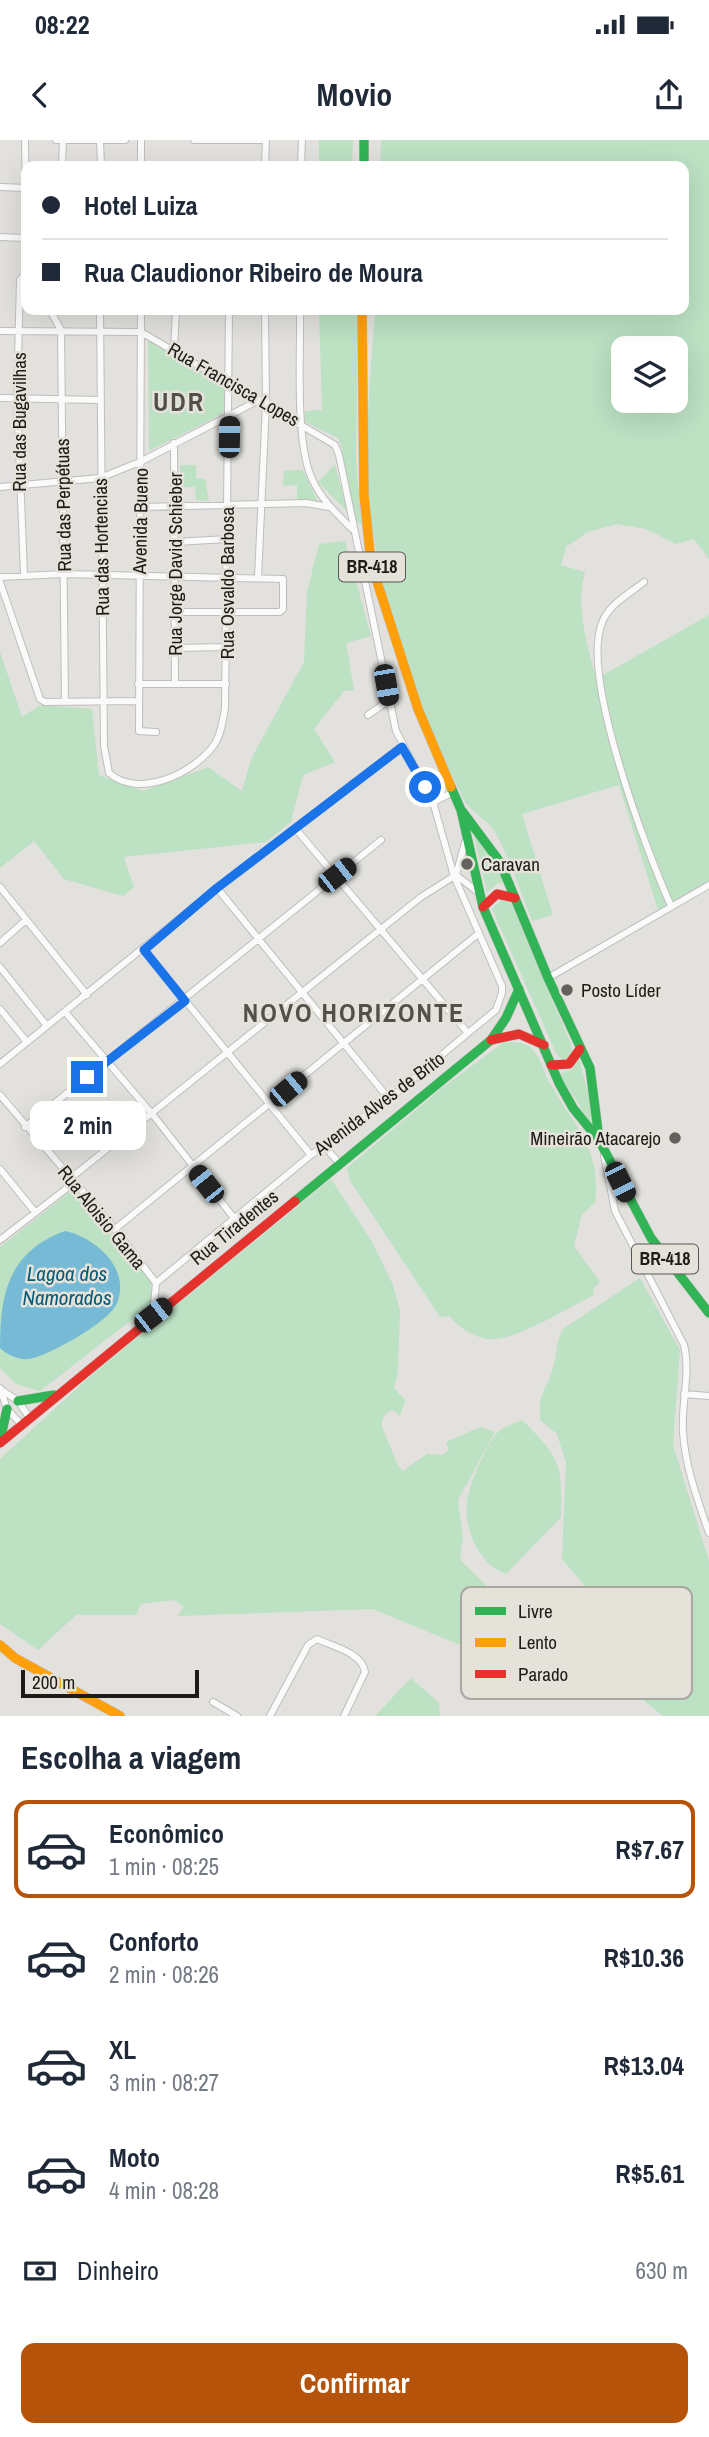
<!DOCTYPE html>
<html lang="pt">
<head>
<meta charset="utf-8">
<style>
	body { margin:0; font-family:"Archivo Narrow",sans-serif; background:#f6f6f7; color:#1f2937; height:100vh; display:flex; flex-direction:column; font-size:26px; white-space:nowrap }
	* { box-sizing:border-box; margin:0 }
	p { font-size:23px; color:#747a83 }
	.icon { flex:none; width:38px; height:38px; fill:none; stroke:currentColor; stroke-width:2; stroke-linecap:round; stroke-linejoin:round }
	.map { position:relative; height:1576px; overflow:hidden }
	.panel { display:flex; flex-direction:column; background:#fff; flex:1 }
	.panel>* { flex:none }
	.hud { position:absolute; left:21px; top:21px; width:668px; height:154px; border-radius:14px; box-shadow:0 7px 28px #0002; display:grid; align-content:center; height:154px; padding:0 21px; background:#fff }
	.buttons { position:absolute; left:611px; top:196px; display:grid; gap:14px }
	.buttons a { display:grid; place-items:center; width:77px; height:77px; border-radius:14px; background:#fff; box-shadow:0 7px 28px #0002; font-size:35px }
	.scale { position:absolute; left:21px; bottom:18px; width:178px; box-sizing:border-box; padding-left:7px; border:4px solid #1d1c19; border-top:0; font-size:19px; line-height:24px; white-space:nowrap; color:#1d1c19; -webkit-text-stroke:5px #e5e2da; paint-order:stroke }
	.end { position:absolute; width:32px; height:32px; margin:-16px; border:9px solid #1a73e8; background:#fff; box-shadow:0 0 0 4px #fff }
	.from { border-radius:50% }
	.bubble { position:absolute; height:49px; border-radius:14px; background:#fff; box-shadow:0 7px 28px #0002; font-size:23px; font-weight:700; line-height:49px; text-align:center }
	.car { position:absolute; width:21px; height:42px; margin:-21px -10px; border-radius:9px; box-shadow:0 0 5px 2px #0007; background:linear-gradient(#222 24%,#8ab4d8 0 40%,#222 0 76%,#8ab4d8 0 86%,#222 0) }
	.hud b { display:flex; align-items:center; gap:24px; height:66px; font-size:26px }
	.hud b+b { border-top:2px solid #e0e1e3 }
	.hud i { width:18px; height:18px; background:#1f2937 }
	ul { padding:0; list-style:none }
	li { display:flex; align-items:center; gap:21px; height:98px; margin:0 14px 10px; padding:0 7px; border:4px solid transparent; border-radius:14px }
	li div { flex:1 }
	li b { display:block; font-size:26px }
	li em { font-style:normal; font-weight:700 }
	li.current { border-color:#b45309 }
	li>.icon { width:63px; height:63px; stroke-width:1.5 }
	h2 { padding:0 21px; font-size:32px; line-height:84px }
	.pay { display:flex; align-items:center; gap:18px; height:77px; padding:0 21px; font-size:26px }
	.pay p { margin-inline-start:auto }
	.cta { display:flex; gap:14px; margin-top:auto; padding:14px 21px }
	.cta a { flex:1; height:80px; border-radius:14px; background:#b45309; color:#fff; font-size:28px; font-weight:700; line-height:80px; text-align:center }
	.status { display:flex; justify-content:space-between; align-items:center; height:49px; padding:0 35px; background:#fff; direction:ltr }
	.status svg { height:19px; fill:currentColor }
	header { display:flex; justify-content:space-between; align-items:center; height:91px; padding:0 21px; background:#fff; font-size:32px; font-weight:700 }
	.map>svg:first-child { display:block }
</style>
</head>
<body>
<div class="status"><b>08:22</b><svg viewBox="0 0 49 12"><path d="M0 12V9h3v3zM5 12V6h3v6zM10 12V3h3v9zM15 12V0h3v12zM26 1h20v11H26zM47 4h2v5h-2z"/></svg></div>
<header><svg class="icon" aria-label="back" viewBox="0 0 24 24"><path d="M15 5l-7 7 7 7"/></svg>Movio<svg class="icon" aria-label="share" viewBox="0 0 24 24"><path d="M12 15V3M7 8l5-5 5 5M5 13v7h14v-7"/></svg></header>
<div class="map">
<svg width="709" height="1576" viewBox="0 0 709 1576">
	<rect width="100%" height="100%" fill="#e2e1dd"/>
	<!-- green -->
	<path fill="#bce1c3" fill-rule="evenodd" d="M319,0H353L352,26H319Z
		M381,0H709V419L694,399L676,404L646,389L617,384L588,392L566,407L561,425L585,432C575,468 587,503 596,539L709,475V741L658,770L619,645L522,674L553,775L532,781C520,752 511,720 495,692C488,679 471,674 463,658C412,555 366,429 367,313C367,265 372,217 375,170H684V26H380ZM623,208H676V261H623Z
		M319,170H358L356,320L362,386L354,378L341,305L338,298L305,282V271L322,270Z
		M148,198L226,242L227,267L220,275L149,311Z
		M335,324L347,371L318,342Z
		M180,325H196V338L205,339L209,361L196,360L195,347H180Z
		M303,330L318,362L297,360V345L283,346L284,331Z
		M345,401L371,496L346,503L354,550L344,551L314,589L335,622L303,635L291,682L266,702L124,717L134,747L123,756L64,739L34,701L0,728V512L22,577L40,565L92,569L99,635L143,651L208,627L242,651L251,619L304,522L307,452L319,404Z
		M472,687L496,721L506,742L498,743L487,752Z
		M504,758L512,765L571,904L572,910L567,919H561L556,913L492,769Z
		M504,902C515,902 527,902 534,911C542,920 544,935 551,945C575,987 602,1010 595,1063L582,1074L574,1106L600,1142L593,1149L594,1155C569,1167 513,1203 487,1199C473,1197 458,1186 449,1176L440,1177L350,1041L347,1028L442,948Z
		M579,918L589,957L591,983L559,934L573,929Z
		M331,1039L371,1100L393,1145L400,1170L398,1231L394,1248L405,1260L400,1276L393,1270L385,1274L381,1284L398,1326L403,1331L427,1314L442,1315L449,1310L446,1302L480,1287L495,1292L458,1360L463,1397L460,1420C488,1447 525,1479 515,1521L472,1510L373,1469L178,1476L184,1466L174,1460L141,1464L136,1475H76L38,1510L0,1484V1319L95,1232Z
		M75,1048L151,1142L152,1164L40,1251L16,1244L0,1228V1107Z
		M640,1138L680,1210L673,1305L709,1421V1576H663L643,1560L630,1530L631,1496L623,1480L602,1466L562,1419L566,1323L557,1294L540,1280C539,1253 543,1255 552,1232C557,1218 555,1203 563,1189Z
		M522,1280C561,1318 562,1324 561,1377L506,1434C479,1424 464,1390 467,1362C468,1347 487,1303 498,1292C503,1287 515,1283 522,1280Z
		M411,1538L439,1563L440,1576H375Z"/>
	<!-- water -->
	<path fill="#76bad5" d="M65,1091C95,1097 133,1130 116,1165C107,1183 48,1216 29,1219C19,1220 7,1215 0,1208C0,1154 8,1112 65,1091Z"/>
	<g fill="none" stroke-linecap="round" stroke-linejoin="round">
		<!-- street casing -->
		<g stroke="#bfbebb" stroke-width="8">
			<path id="street" d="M25,0L26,64
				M56,0H125
				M100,0L101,26
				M194,0H266
				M62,26L63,0
				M141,26V0
				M265,26L266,0
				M301,26L302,0
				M0,47L26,48
				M0,97L26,98
				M50,170L61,190L65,562
				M100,170L104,606L109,633C139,659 193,634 214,605C221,595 223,580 225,568L229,170
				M141,170L139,591L156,592
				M300,170C301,214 294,307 314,343C323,361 338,375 352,389
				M176,171L204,170
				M0,191L141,192L335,305L339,315L396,591L433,662L454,736L502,846V853L496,870L468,893L389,959L311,1015L156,1143
				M174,209L176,170
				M0,258L100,260
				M174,303L175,544
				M0,347L100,338L142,321L259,260
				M139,367L306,363L329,367
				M176,402L227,399
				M24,434L17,258L20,140L26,133
				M0,437L64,434L283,439V469L280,472H175
				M258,437L266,264L265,170
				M0,442L40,559L45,562L138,561
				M644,442C630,453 608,465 602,483C580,537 647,712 671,766
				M175,508L226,507
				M138,544H226
				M368,575L388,561
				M425,647L445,632
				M433,662L454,652
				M295,688L468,893
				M456,735L479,753
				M0,747L87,855
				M217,748L389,959
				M0,803L26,780
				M144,810L311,1015
				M0,827L47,886
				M548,838L709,745
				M0,869L27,902
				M65,872L153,975L234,1078
				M0,924L217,748L402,606
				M0,955L115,1089L156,1143L153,1175
				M25,987L381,700
				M324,1006L340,1024
				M604,1015L615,1071L684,1205C691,1234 681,1263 683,1292C685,1326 698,1361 709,1393
				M0,1029L35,1072
				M72,1037L421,757L456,735L466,699
				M115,1089L478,794
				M0,1100L75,1042
				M0,1248L7,1269L21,1284
				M0,1249L18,1261L29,1277
				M684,1254L709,1256
				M213,1562L237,1576
				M270,1576L308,1505L317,1499C332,1506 363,1513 365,1532L344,1576"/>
		</g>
		<!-- fast casing -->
		<g stroke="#bfbebb" stroke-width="10">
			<path id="fast" d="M364,0V26
				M451,647L461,670L483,767L559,943L573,968L599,1000L651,1098L709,1173
				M462,671L500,722L548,838L590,928L599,999
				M295,1061L491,900L506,878L519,849
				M18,1261L54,1255
				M0,1301L7,1269"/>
		</g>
		<!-- slow casing -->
		<g stroke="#bfbebb" stroke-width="10">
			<path id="slow" d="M362,170L364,355L371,423L418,569L451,647
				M0,1505L15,1518L120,1576"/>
		</g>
		<!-- jam casing -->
		<g stroke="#bfbebb" stroke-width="10">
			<path id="jam" d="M483,767L497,754L515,758
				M491,900L519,894L544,905
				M551,925L569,924L580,909
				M0,1303L295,1061"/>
		</g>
		<!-- street -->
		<use href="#street" stroke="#fbfafa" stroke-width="6"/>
		<!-- fast -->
		<use href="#fast" stroke="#30b455" stroke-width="9"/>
		<!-- slow -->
		<use href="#slow" stroke="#ff9f0a" stroke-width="9"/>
		<!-- jam -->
		<use href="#jam" stroke="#e5322d" stroke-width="9"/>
	</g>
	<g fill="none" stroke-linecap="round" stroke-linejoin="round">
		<!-- route -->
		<path stroke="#1a73e8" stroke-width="9" d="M87,937L185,861L144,810L217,748L402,607L425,647"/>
	</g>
	<!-- markers -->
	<g fill="#62615e" stroke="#e5e2da" stroke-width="2.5">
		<circle cx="467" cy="724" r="7"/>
		<circle cx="567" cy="850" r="7"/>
		<circle cx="675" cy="998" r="7"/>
	</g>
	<g text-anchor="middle" stroke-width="5" stroke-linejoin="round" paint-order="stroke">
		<!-- shield labels -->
		<g fill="#e5e2da" stroke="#595753" stroke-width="2">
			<rect x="339" y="412.5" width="66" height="29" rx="5"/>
			<rect x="632" y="1104.5" width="66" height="29" rx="5"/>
		</g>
		<g font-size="18" font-weight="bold" fill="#1d1c19">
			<text x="372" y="433">BR-418</text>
			<text x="665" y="1125">BR-418</text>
		</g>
		<!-- street labels -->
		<g font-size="19" fill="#1d1c19" stroke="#e5e2da">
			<text transform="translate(234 244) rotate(30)" y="7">Rua Francisca Lopes</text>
			<text transform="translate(19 282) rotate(-90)" y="7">Rua das Bugavilhas</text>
			<text transform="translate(63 365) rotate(-91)" y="7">Rua das Perpétuas</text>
			<text transform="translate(140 381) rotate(-89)" y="7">Avenida Bueno</text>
			<text transform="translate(101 407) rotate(-91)" y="7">Rua das Hortencias</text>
			<text transform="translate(175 424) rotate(-90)" y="7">Rua Jorge David Schieber</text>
			<text transform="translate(227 443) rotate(-90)" y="7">Rua Osvaldo Barbosa</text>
			<text transform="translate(379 963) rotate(-37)" y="7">Avenida Alves de Brito</text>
			<text transform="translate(102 1077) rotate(51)" y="7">Rua Aloisio Gama</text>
			<text transform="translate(234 1087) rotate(-39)" y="7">Rua Tiradentes</text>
		</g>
		<!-- poi labels -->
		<g font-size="19" fill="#1d1c19" stroke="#e5e2da" text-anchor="start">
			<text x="481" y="731">Caravan</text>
			<text x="581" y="857">Posto Líder</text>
			<text x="661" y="1005" text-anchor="end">Mineirão Atacarejo</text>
		</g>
		<!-- water labels -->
		<g font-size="21" font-style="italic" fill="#065875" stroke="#e5e2da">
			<text x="67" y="1141">Lagoa dos<tspan x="67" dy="24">Namorados</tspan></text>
		</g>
		<!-- district labels -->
		<g font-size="26" font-weight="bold" letter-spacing="2" fill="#525048" stroke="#e5e2da">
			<text x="179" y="271">UDR</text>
			<text x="354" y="882">NOVO HORIZONTE</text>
		</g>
	</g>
	<!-- legend -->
	<rect x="461" y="1447" width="231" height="112" rx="10" fill="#e5e2da" stroke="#a9a7a0" stroke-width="2"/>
	<rect x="475" y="1467" width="31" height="8" fill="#30b455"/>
	<rect x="475" y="1498" width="31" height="9" fill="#ff9f0a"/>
	<rect x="475" y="1530" width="31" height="8" fill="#e5322d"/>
	<g font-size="19" fill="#1d1c19">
		<text x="518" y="1478">Livre</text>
		<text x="518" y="1509">Lento</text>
		<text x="518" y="1541">Parado</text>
	</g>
</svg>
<div class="buttons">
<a><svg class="icon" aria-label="layers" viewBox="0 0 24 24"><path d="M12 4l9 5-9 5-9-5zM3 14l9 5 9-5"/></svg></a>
</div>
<div class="scale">200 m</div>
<i class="end from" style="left:425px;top:647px"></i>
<i class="end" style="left:87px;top:937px"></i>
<div class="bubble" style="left:30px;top:961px;width:116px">2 min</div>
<i class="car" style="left:229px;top:297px;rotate:1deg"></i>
<i class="car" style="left:386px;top:545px;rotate:170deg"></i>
<i class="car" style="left:337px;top:735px;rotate:52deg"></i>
<i class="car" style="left:288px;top:949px;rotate:50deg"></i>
<i class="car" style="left:620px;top:1042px;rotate:154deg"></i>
<i class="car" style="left:206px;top:1044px;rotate:321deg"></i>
<i class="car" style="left:153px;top:1175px;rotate:52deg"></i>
<div class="hud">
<b><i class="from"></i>Hotel Luiza</b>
<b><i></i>Rua Claudionor Ribeiro de Moura</b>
</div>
</div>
<section class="panel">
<h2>Escolha a viagem</h2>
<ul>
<li class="current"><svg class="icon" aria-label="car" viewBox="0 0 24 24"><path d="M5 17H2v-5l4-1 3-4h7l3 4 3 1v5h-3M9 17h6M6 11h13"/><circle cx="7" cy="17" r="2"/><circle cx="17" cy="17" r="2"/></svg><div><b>Econômico</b><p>1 min · 08:25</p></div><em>R$7.67</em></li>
<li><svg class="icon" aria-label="car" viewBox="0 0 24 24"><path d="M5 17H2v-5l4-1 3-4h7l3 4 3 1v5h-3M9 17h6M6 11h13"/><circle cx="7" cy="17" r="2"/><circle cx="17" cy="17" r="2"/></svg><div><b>Conforto</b><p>2 min · 08:26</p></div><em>R$10.36</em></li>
<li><svg class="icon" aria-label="car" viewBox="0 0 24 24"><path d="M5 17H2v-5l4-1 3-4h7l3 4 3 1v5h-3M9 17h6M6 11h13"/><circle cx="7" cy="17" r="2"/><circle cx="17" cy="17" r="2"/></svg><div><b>XL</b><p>3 min · 08:27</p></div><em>R$13.04</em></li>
<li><svg class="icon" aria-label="car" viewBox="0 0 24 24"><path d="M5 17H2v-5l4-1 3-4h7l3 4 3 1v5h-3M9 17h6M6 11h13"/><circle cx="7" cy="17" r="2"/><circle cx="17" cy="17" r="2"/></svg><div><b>Moto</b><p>4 min · 08:28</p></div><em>R$5.61</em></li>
</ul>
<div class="pay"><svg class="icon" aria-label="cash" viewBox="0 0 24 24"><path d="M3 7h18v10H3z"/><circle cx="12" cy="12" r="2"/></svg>Dinheiro<p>630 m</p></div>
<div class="cta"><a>Confirmar</a></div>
</section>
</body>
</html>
